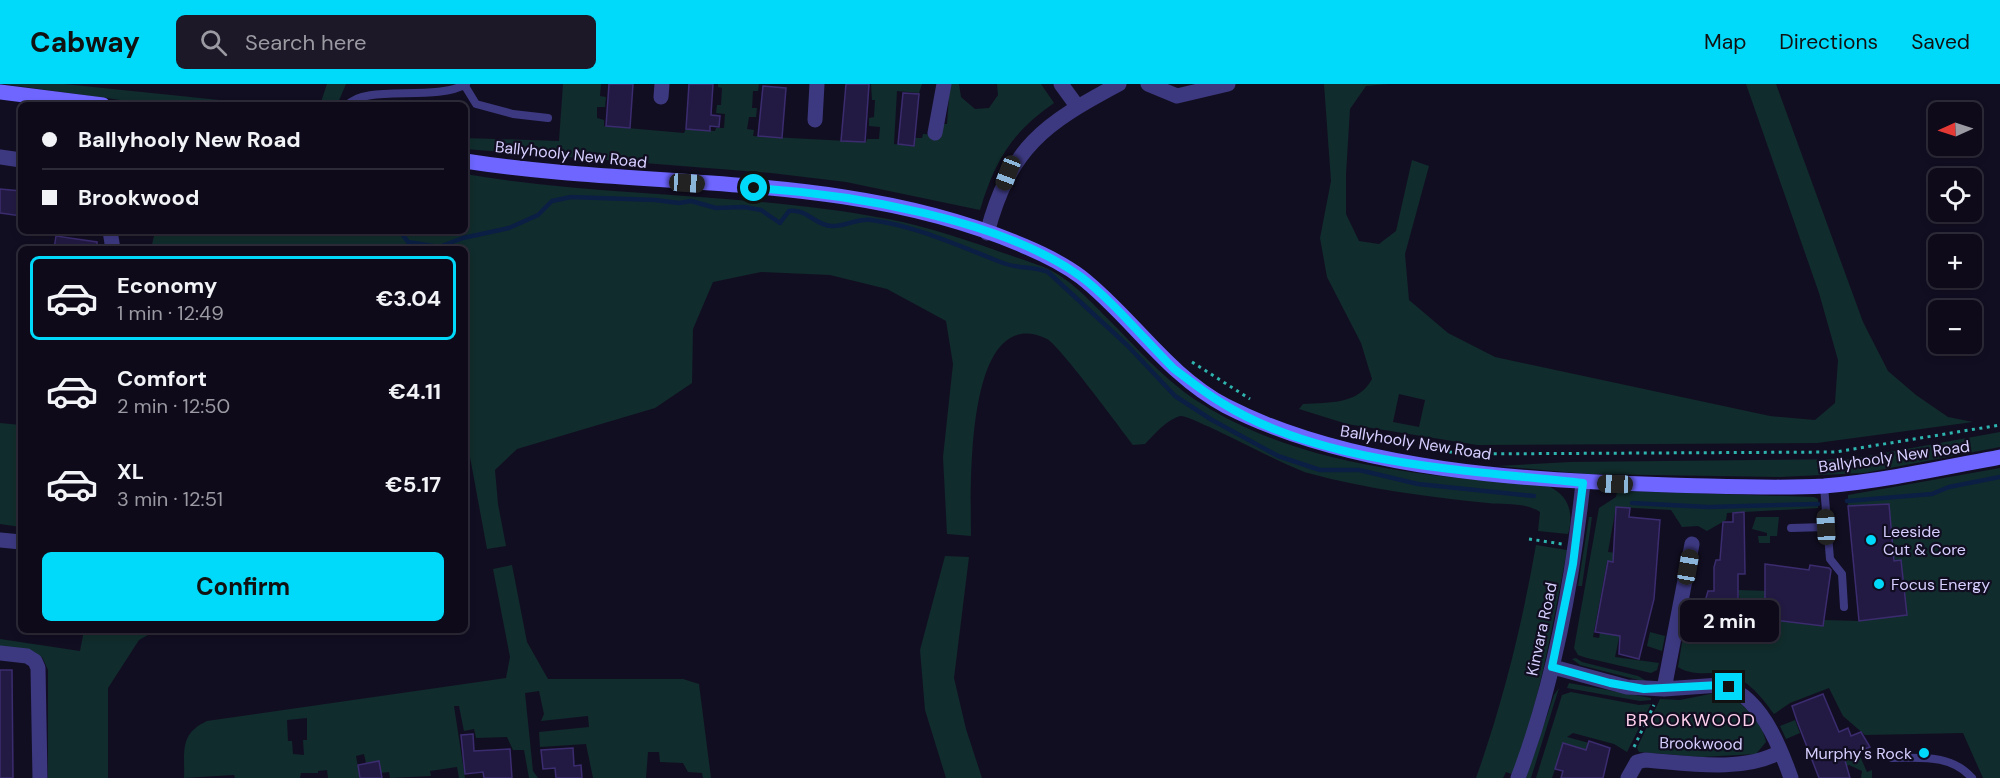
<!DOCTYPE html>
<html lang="en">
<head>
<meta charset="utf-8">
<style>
	body { margin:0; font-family:"DM Sans",sans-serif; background:#1c1827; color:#f1f3f6; height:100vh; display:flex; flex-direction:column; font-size:22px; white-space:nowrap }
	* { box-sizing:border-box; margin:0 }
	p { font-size:20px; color:#9b9aa2 }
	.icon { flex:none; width:33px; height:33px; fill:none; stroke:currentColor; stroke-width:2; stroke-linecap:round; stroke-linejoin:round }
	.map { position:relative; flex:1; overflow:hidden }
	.drawer { position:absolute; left:18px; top:162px; width:450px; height:387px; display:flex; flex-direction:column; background:#0e0a1a; border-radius:9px; box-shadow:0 3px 9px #0003,0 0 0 2px #2e2b39 }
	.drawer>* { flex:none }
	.hud { position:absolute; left:18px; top:18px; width:450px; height:132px; border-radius:9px; box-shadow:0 3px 9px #0003,0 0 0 2px #2e2b39; display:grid; align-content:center; height:132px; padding:0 24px; background:#0e0a1a }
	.needle { width:39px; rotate:267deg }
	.tools { position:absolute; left:1928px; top:18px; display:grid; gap:12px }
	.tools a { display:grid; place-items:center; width:54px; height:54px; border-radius:9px; background:#0e0a1a; box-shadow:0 3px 9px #0003,0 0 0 2px #2e2b39; font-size:30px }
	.end { position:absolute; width:27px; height:27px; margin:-14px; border:8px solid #00dafa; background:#111; box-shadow:0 0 0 3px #111 }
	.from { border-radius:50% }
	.bubble { position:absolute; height:42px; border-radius:9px; background:#0e0a1a; box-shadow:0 3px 9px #0003,0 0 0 2px #2e2b39; font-size:20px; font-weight:700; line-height:42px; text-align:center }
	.car { position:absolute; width:18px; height:36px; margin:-18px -9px; border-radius:8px; box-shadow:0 0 4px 2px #0007; background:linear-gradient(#222 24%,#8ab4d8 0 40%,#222 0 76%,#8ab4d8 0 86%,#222 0) }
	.hud b { display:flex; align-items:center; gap:21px; height:57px; font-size:22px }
	.hud b+b { border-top:2px solid #2e2b39 }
	.hud i { width:15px; height:15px; background:#f1f3f6 }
	ul { padding:10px 0 0; list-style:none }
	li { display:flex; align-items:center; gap:18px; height:84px; margin:0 12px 9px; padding:0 12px; border:3px solid transparent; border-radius:9px }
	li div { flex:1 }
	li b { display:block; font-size:22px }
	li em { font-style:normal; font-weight:700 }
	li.current { border-color:#00dafa }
	li>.icon { width:54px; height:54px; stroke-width:1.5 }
	.button { display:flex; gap:12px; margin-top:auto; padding:12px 24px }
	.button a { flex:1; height:69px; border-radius:9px; background:#00dafa; color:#111; font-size:24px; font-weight:700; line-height:69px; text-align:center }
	header { display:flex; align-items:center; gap:36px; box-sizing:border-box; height:84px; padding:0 30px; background:#00dafa; color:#111 }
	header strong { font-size:28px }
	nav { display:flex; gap:33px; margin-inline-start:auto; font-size:21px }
	.search { width:420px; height:54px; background:#1c1827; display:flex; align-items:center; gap:15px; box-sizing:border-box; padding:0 21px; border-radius:9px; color:#9b9aa2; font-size:22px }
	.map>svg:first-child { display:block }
</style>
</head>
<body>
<header>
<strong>Cabway</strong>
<div class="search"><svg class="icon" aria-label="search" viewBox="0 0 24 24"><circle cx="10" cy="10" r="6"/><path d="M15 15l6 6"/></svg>Search here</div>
<nav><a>Map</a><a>Directions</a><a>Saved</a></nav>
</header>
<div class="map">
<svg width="2000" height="694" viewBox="0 0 2000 694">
	<rect width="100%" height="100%" fill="#120e22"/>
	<!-- green -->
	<path fill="#112c2c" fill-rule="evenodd" d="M3,0H64L269,21H157Z
		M327,0H346L337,21H320Z
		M563,0H601L600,12L606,13L605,23H597V34L604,36V42L684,49L686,45L715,47L716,44H724L725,30L716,29L717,21H721L722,4L718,3V0H759L758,7H753L752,24H757L756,33H749L747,45L754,46L753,52L866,58L867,55H879L880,43L869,42V34L874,33L875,16H872L871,0H922L919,9L897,7L894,60L914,62L915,54H922L923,50L941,51L942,40H947L949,13L945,10L950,0H959L961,13L975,25L989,24L998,11L997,0H1041L1054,19C1011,49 995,77 980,126L846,98L771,89L465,65V54L559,57Z
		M1324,0H1388L1366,2L1350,25L1346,90V130L1359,157L1379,160L1396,147L1412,76L1429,82L1405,170L1409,216L1448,249L1495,273L1770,332L1815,336L1835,319L1838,276L1819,209L1746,0H1776L1863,238L1888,287L1916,311L1948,333L1973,338L1817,359L1477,361L1347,340L1299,325L1303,320C1330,318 1358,321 1372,295L1361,259L1327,193L1320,154L1331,97ZM1399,310L1425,316L1419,343L1393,338Z
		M465,90C605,114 748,108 888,135C939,145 989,164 1038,181C1066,190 1087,214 1107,234C1136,263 1166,298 1202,320C1306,385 1431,391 1550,403C1569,412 1574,430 1568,450L1538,447L1540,428C1526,418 1505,421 1488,419C1428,413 1366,405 1308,389C1286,383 1190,330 1180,332C1166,336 1155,350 1145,360L1133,361C1120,344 1059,261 1047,255C963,215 971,410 971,452L947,450L943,373L953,280L946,237L887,205L830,191L761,188L713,198L693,245L692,299L655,324L517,365L495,386L498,420L506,462L487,465L465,346V165H151L155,147H465Z
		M0,339L21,341V422H18L16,438L21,439V443L0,440Z
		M2000,348V363L1864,389L1780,393L1587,390L1498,382L1570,378L1851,375Z
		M2000,384V694H1983L1963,649L1865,651L1843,632L1829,604L1790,619L1774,630C1760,611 1745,591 1719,589C1704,589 1690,591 1678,583L1685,541L1702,545L1745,546L1748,525L1747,522H1741L1738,506L1769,507L1823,541L1824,536L1859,537L1906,531L1900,476L1894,477L1889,420L1848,422V411Z
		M1628,407L1814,413L1818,415V424L1727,429L1726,436L1707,447L1698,442L1682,443L1671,426L1616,423L1608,468L1636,471L1616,478H1607L1593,553L1599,554L1601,544L1622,540L1615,573L1659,579L1657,586L1651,589L1587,574L1578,571L1574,564L1599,424L1616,413L1617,408Z
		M1589,433H1592L1582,502H1578Z
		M1756,433H1779L1777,452H1770V459H1759L1758,452H1767V449L1752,445Z
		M1536,461L1567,466C1553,542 1539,617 1514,691L1506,688L1503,694H1476C1503,618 1522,541 1536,461Z
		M945,472L969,473L954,594L966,645L982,694H946L925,626L920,566Z
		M512,481L527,558L548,595H683L699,600L711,694H703L702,689L688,688L683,679L660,678L659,668H648L646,694H593L586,660L540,663L539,648L589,643L588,632L541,637L544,630L539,607L525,609L533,687L538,694H529L524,666H513L507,653L476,654L474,645L464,647L459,622H454L465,694H459L457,683L430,687L431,692L390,694L389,688L381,689L379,677L366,679L364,670L356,672L360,694H328L327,686L318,687V689H301L300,694H235L234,691L184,694C185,667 179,650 207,637L506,594L510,573L493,485ZM307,634V656H303L304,671L293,670L292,657H288L287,636Z
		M84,546H157L139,556L108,604V694H48V586L42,573L0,565V555L80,567Z
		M1650,548L1665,552L1662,567L1647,562Z
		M1576,574L1582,578L1638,592L1650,599L1580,581L1572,575Z
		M1569,599L1651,614V616L1640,617L1567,604Z
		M1559,604L1531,694H1526L1554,611Z
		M1571,608L1639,621L1651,620L1627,668L1614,660L1573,649L1567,653L1589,659L1586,668L1564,659L1552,694H1536L1562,611Z
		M1720,608C1740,615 1762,636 1766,658L1756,670L1702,673L1639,668L1637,664L1660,615L1680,616Z
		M1795,636L1800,649L1786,655L1780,642Z
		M1859,670L1867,688L1872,686V694H1861L1862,687L1849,681L1843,683L1841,677Z"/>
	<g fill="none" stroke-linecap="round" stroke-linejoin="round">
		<!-- stream -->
		<path stroke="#0b1f44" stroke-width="4.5" d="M400,147L408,158L439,163L463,154L509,144L538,131L552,117L571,113L655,116L679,119L691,117L716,124L744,123L761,126L780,139L789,127C806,124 815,141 831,142C845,143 857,134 871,136C917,142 961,163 1003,179C1018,185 1033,182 1048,188L1128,262L1175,312L1212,336L1278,372L1320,386H1359L1418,400L1534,412
			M1847,417L1932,410L1949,403L2000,393
			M1632,419L1708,423L1818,420"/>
	</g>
	<!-- building -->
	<path fill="#231a43" stroke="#3b2c6f" stroke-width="1.5" d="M609,0H633L630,44L606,42Z
		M689,0H713L711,31L720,32L719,43L710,42V47L686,45Z
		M846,0H869L865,58L841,57Z
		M763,2L786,4L782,54L758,52Z
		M903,9L919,10L914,62L898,60Z
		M0,105L21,107V132L0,129Z
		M56,152L97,158V165H54Z
		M1889,420L1894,477L1901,476L1907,531L1859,537L1848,422Z
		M1616,423L1630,424L1629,433L1660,436L1654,515L1639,575L1619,570L1620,552L1595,548L1608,477L1613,478Z
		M1744,428L1745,490H1738V515H1745V546H1732V542H1710L1706,514L1708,507H1714V483L1716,476H1720L1723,438H1733V429Z
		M1765,480L1809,486L1810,481L1829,484L1831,486L1823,542L1758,534L1760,515H1765Z
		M0,586H12L13,694H0Z
		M1823,610L1839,648L1848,644L1851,652L1861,648L1870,663L1844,673L1850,694H1819L1797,637L1792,622Z
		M473,650L474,667L510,665L512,694H484L483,688L465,690L461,651Z
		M1589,657L1610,664L1603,694H1561L1563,687L1555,685L1563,659L1586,666Z
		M573,664L574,682L581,681L582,694H556L555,684L543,685L541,666Z
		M379,677L382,694H360L358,681Z"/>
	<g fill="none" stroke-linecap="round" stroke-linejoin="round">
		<!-- path -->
		<path stroke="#2eb4af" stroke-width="3" stroke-dasharray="3 4.5" stroke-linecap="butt" d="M1192,278L1250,315
			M1434,366L1466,370L1835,368L2000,341
			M1529,455L1562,460
			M1634,663L1654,621"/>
		<!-- service -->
		<path stroke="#3d3981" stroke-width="8" d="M465,2L476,20L513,30L548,34
			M348,21C364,0 436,18 466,0
			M1824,402L1830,475L1842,490L1844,523
			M1791,444L1826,443
			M1892,674C1921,674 1951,670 1972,694"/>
		<!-- minor -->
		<path stroke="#3d3981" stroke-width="15" d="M1061,0L1077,22
			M1148,0L1177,12L1228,0
			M661,13L662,0
			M815,36L817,0
			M935,49L944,0
			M0,73L21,76
			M110,147L113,165
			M987,149C1010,63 1044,40 1119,0
			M0,456L21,458
			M0,569L27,572L35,577L38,584L40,694
			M1553,583L1627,603L1664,605L1720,601C1759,609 1779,660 1791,694
			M1664,605L1692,460
			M1628,694L1637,678L1645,676C1686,679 1742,689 1780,668"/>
		<!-- tertiary -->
		<path stroke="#3d3981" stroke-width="15" d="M1518,694C1554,599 1572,500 1583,399"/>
		<!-- secondary -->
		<path stroke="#6e66ff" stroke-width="15" d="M0,8L103,21
			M465,77C649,106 849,86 1024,162C1043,170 1065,181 1081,193C1132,233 1167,291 1226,322C1353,387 1529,397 1670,401C1721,402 1773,405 1824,402C1883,397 1942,384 2000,373"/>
	</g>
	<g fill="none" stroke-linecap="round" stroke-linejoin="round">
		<!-- route -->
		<path stroke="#00dafa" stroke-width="8" d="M754,104C851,110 1000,135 1080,192C1110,214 1146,257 1174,285C1189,296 1205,309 1222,319C1321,381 1469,386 1583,399L1573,480L1552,583L1610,599L1644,605L1720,601L1729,603"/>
	</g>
	<!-- markers -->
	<g fill="#00dafa" stroke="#120e22" stroke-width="2">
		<circle cx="1871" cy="456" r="6"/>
		<circle cx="1879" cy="500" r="6"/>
		<circle cx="1924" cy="669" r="6"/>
	</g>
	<g text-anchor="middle" stroke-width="4.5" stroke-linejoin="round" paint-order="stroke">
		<!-- street labels -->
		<g font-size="16" fill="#d6cfff" stroke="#120e22">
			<text transform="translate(571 70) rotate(6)" y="6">Ballyhooly New Road</text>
			<text transform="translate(1416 358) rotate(9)" y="6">Ballyhooly New Road</text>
			<text transform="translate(1894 372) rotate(-8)" y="6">Ballyhooly New Road</text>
			<text transform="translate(1541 545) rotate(-78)" y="6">Kinvara Road</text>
			<text transform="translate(1701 659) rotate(1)" y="6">Brookwood</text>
		</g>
		<!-- poi labels -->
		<g font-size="16" fill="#d6cfff" stroke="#120e22" text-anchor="start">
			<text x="1883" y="453">Leeside<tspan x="1883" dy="18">Cut &amp; Core</tspan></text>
			<text x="1891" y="506">Focus Energy</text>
			<text x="1912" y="675" text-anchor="end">Murphy's Rock</text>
		</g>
		<!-- neighbourhood labels -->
		<g font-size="18" letter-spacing="1.5" fill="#ffd1ed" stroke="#120e22">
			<text x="1691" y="642">BROOKWOOD</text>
		</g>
	</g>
</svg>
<div class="tools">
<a><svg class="needle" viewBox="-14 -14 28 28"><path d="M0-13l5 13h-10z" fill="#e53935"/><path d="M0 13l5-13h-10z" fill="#9b9aa2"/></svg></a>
<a><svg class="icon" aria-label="locate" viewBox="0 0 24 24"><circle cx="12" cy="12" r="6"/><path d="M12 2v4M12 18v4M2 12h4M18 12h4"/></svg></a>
<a>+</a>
<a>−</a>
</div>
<i class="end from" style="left:754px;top:104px"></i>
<i class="end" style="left:1729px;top:603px"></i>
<div class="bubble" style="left:1680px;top:516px;width:99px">2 min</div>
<i class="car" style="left:1008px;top:89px;rotate:201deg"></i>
<i class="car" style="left:687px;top:99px;rotate:94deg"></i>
<i class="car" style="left:1615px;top:400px;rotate:272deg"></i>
<i class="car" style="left:1826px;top:443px;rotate:357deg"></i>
<i class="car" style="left:1688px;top:483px;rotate:10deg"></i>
<div class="hud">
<b><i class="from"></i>Ballyhooly New Road</b>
<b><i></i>Brookwood</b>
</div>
<section class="drawer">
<ul>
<li class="current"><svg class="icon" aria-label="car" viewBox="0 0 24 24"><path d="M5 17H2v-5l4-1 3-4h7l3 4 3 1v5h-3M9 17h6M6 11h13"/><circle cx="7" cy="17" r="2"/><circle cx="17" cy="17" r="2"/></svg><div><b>Economy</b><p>1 min · 12:49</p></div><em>€3.04</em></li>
<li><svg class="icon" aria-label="car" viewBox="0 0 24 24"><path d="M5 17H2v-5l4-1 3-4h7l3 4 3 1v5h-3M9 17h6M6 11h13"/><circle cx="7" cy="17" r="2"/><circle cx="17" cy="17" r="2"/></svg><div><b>Comfort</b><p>2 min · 12:50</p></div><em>€4.11</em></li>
<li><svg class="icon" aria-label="car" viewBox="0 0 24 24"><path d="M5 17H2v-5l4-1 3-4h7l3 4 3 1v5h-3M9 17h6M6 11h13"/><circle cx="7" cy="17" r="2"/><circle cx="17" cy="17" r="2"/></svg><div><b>XL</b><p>3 min · 12:51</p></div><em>€5.17</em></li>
</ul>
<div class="button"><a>Confirm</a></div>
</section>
</div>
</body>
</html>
